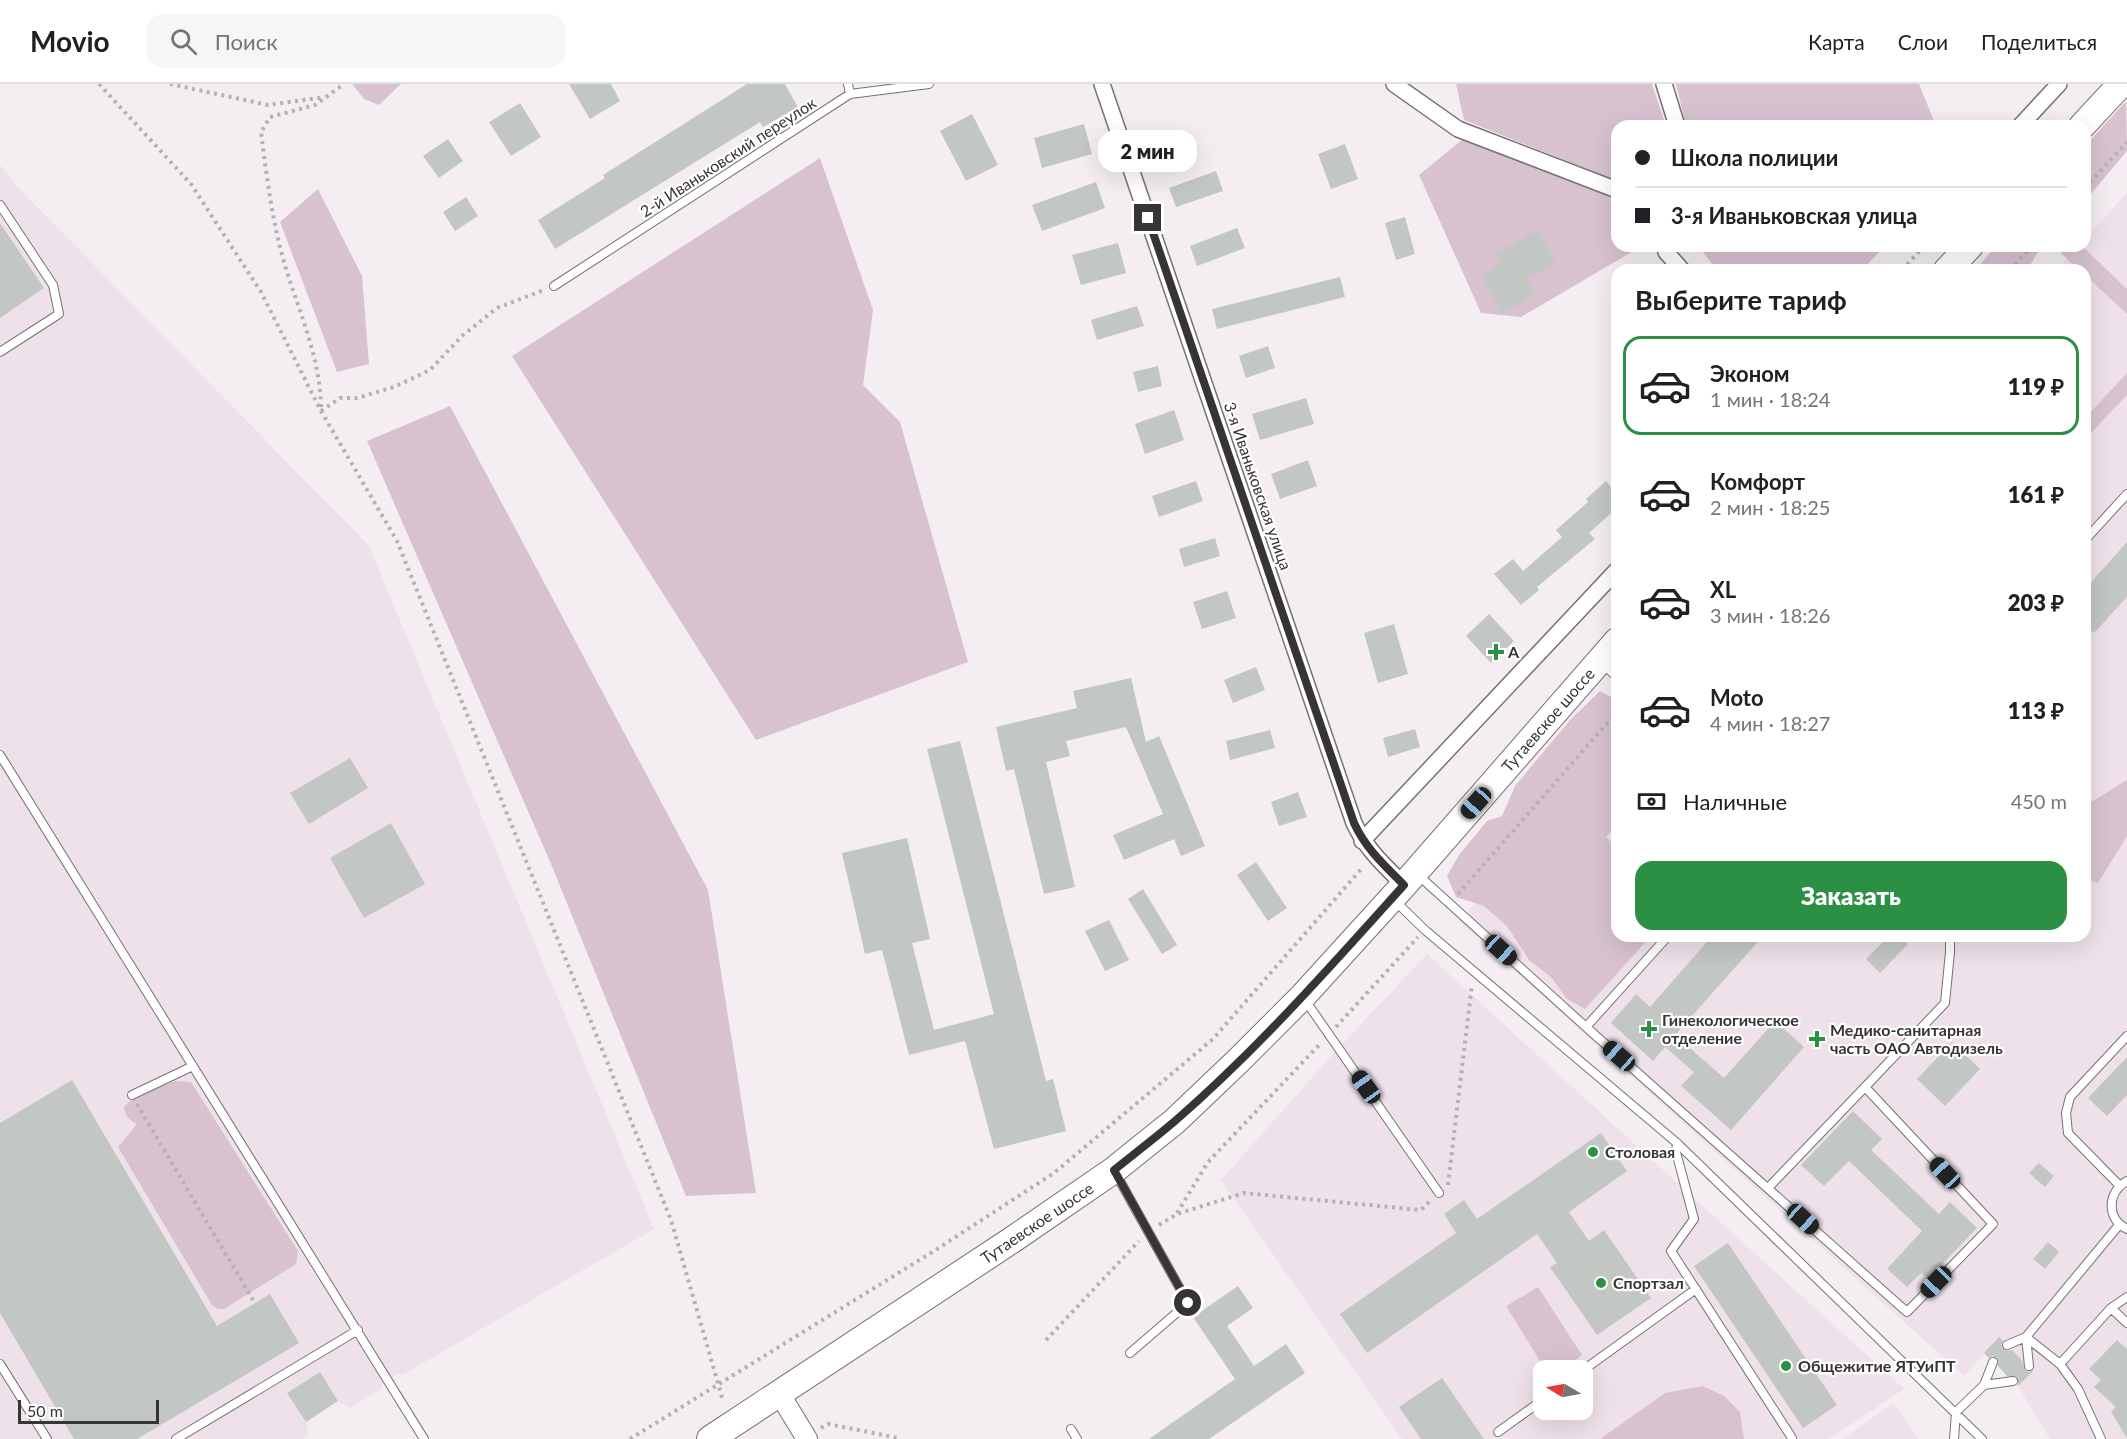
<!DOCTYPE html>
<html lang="ru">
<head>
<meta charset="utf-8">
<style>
	body { margin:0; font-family:Lato,sans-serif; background:#f6f6f6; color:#202124; height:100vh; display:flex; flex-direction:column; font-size:22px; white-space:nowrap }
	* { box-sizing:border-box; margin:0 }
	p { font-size:20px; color:#757577 }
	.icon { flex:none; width:33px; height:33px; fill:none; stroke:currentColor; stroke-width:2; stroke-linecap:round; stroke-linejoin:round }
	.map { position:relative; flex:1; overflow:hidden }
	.drawer { position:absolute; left:1611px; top:180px; width:480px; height:678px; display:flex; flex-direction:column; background:#fff; border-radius:18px; box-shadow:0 6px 24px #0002 }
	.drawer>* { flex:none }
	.hud { position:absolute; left:1611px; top:36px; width:480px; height:132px; border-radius:18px; box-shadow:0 6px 24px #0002; display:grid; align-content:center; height:132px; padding:0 24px; background:#fff }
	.needle { width:39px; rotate:280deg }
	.controls { position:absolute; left:1533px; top:1276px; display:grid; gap:12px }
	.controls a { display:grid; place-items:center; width:60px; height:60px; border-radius:12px; background:#fff; box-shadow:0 6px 24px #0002; font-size:30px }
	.scale { position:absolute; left:18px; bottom:15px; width:141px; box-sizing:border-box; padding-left:6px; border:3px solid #363435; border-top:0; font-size:16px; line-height:21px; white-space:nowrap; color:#363435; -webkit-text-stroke:4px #fff; paint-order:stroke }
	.end { position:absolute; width:27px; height:27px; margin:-14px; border:8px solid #363435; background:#fff; box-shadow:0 0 0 3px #fff }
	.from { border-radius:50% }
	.bubble { position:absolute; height:42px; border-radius:18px; background:#fff; box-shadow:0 6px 24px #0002; font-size:20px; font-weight:800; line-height:42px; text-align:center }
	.car { position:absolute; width:18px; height:36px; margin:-18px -9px; border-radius:8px; box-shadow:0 0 4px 2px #0007; background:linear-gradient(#222 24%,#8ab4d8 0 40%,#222 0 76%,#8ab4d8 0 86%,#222 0) }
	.hud b { display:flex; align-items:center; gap:21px; height:57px; font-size:22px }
	.hud b+b { border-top:2px solid #e0e0e0 }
	.hud i { width:15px; height:15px; background:#202124 }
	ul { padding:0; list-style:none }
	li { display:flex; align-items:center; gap:18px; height:99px; margin:0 12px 9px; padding:0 12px; border:3px solid transparent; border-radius:18px }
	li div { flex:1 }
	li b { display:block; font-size:22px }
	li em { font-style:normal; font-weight:800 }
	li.active { border-color:#2b8f44 }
	li>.icon { width:54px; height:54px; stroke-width:1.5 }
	h2 { padding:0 24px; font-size:27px; line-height:72px }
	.pay { display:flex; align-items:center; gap:15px; height:66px; padding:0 24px; font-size:22px }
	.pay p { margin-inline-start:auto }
	.cta { display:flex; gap:12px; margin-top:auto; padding:12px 24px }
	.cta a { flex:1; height:69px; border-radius:18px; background:#2b8f44; color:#fff; font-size:24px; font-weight:800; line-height:69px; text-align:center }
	header { display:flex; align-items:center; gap:36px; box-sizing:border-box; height:84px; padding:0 30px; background:#fff; border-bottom:2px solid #e0e0e0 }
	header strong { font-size:28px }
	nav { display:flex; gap:33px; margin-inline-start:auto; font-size:21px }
	.search { width:420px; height:54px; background:#f6f6f6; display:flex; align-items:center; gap:15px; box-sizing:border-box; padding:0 21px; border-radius:18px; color:#757577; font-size:22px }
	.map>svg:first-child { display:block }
</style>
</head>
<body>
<header>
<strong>Movio</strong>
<div class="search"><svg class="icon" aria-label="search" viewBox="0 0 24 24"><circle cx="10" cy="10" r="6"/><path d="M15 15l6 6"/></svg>Поиск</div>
<nav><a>Карта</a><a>Слои</a><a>Поделиться</a></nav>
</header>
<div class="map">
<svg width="2127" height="1355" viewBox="0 0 2127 1355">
	<rect width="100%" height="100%" fill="#f4eef2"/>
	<!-- built -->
	<path fill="#eee1e9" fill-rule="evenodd" d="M0,81L12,97L369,462L654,1145L404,1290H398L383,1299L381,1305L350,1324L338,1317L306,1338L309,1351L303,1355H0Z
		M2127,109V1355H2050L2018,1302L1984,1270L1964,1292L1459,837L1617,664V852H2085V186H2056L2078,162H2085V155Z
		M1427,870L1639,1064L1904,1305L1829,1355H1402L1221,1096L1334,969ZM1544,1287H1582V1326H1544Z
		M1893,1319L1919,1355H1843Z"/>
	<!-- green -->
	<path fill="#d8c2d0" d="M352,0H401L379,21L364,15Z
		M1456,0H1652L1666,42H1617V97L1464,36Z
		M1676,0H1919L1936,42H1686Z
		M2126,17L2127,67L2085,117V62Z
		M1463,55L1617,115V162H1642L1521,233L1481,229L1419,91Z
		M820,74L873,226L863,301L900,338L968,578L756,656L512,272Z
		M318,105L362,192L369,280L337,288L280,138Z
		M1698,162H1885L1862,186H1717Z
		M1996,162H2045L2038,168L2027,186H1975Z
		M2063,162H2082L2127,205V230L2085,191V186H2079L2061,169Z
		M2127,289V311L2085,355V334Z
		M450,322L708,806L756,1109L686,1112L551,780L367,357Z
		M1600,607L1617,616V740L1606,753L1617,764V852H1651L1585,925L1567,915L1551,893L1529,876L1507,842L1484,822L1456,813L1447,792L1459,771L1487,737L1502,732L1515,702L1570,636Z
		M2127,696V752L2098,799L2085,795V722Z
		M175,997L191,998L298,1167L296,1180L224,1225H218L212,1221L118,1063L137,1040C130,1037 124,1030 124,1023C136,1009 158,1004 175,997Z
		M1538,1203L1582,1271L1562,1287H1546L1506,1222Z
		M1703,1302L1724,1312L1740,1328L1744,1355H1600L1665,1309Z"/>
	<!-- building -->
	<path fill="#c2c7c3" d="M569,0H611L620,17L590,35Z
		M747,0H785L798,23L763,43L760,38L555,165L538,136L605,94L603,91Z
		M520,19L541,53L511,72L489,38Z
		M972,30L998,81L966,97L940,47Z
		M1084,40L1092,70L1042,84L1034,54Z
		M448,55L463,77L439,94L423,72Z
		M1345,60L1358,95L1331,105L1318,70Z
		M1216,87L1223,107L1176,123L1169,104Z
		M1096,98L1105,124L1042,147L1032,121Z
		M466,113L478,132L455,147L443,128Z
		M1405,133L1415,170L1396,176L1385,139Z
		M0,139L44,204L0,234Z
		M1237,144L1245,164L1197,182L1190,162Z
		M1538,146L1556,179L1526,195L1535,210L1502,229L1481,192L1501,180L1495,170Z
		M1118,159L1126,189L1081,201L1072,171Z
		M1340,193L1345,213L1217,245L1212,225Z
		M1137,222L1144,242L1097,256L1091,236Z
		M1268,262L1275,284L1246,294L1239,272Z
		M1158,282L1162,302L1138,308L1133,288Z
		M1306,314L1314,340L1260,356L1252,330Z
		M1174,326L1184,356L1145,370L1135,340Z
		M1308,376L1317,402L1280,415L1271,390Z
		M1196,397L1203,417L1159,433L1152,412Z
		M1606,397L1617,410V424L1589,449L1595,455L1537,503L1539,506L1521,521L1494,490L1513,475L1523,487L1562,453L1556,446L1588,418L1586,415Z
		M1215,454L1220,472L1184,483L1179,465Z
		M2127,458V513L2094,549L2085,541V505Z
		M1227,507L1236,534L1202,545L1193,518Z
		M1489,530L1514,557L1491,579L1466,552Z
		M1394,540L1408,590L1378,599L1364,549Z
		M1256,583L1265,606L1233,619L1224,596Z
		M1131,594L1146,658L1159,652L1205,762L1181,772L1174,755L1124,776L1113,751L1163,730L1126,643L1066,657L1070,672L1046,678L1075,803L1044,810L1014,685L1006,687L996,643L1077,624L1073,607Z
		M1415,645L1420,663L1388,673L1383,654Z
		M1270,646L1275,664L1230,676L1226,657Z
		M960,657L1046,997L1053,995L1066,1047L994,1065L965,957L909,971L882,866L865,870L842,769L907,754L930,855L912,859L934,946L994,930L927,665Z
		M350,674L368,704L309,740L290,709Z
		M1298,708L1307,733L1279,742L1271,718Z
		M391,739L425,800L364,834L330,774Z
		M1256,778L1287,824L1268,837L1237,791Z
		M1143,805L1177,861L1162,870L1128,815Z
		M1109,836L1129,876L1105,887L1085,847Z
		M1712,852H1763L1675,951L1724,994L1775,937L1804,963L1731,1046L1681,1002L1694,988L1665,963L1653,977L1611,939L1636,910L1650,923Z
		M1889,852H1900L1908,860L1880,889L1866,875Z
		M1952,958L1980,985L1945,1022L1917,995Z
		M2127,973V1011L2107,1032L2088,1014Z
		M72,996L217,1242L270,1210L299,1259L137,1355H74L0,1229V1039Z
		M1853,1027L1882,1055L1871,1066L1939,1130L1950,1118L1977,1144L1928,1195L1921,1189L1907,1203L1887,1185L1922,1147L1849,1077L1824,1102L1801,1081Z
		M1601,1049L1627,1087L1569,1128L1589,1157L1604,1146L1651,1214L1597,1251L1550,1183L1557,1179L1537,1150L1367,1269L1340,1230L1456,1149L1444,1130L1464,1116L1477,1135Z
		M2039,1079L2054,1092L2045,1103L2029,1089Z
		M2048,1158L2059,1168L2045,1185L2033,1175Z
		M1728,1159L1837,1321L1803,1344L1694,1182Z
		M1238,1202L1253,1224L1227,1242L1254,1282L1286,1260L1305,1289L1209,1355H1149L1235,1295L1193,1233Z
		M1999,1253L2003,1257L2001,1261L2003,1265L2007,1267L2012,1266L2022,1276L2025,1286L2029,1288L2034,1286L2018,1302L2017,1293L2007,1292L1998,1282L1997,1274L1993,1272L1989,1274L1984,1269Z
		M2117,1256L2127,1265V1354L2111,1328L2116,1323L2094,1303L2101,1296L2089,1285Z
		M320,1288L338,1317L306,1338L287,1309Z
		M1442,1294L1484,1355H1421L1399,1323Z"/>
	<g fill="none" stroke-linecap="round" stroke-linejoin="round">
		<!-- service casing -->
		<g stroke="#767174" stroke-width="10">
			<path id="service" d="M848,0L850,10
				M0,121L53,201L59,230L0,268
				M554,202L850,10L929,0
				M2085,456L2127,410
				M1603,580L1617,593
				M0,671L424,1355
				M1418,791L1586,943L1907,1228L1993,1140L1865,1003L1945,919L1950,868V852
				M1395,817L1425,846L1677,1059L1982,1355
				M1305,916L1439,1109
				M1586,943L1668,852
				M132,1011L193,982
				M1677,1059L1676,1068L1694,1135L1671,1167L1792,1354
				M1116,1090L1188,1219L1130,1269
				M2127,1097C2107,1108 2106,1135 2127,1145
				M2119,1101L2068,1049L2066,1029L2070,1013L2127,952
				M1768,1104L1865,1003
				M2111,1224L2127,1239
				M2026,1253L2060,1280L2078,1305L2101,1355
				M2026,1253L2029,1282
				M2007,1261L2026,1253L2119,1141
				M0,1280L47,1355
				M2060,1280L2111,1224L2127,1213
				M1582,1287L1696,1205
				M1984,1301L2013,1297
				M1071,1345L1077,1355
				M1498,1348L1544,1315
				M176,1355L358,1246
				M1954,1355L1956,1328L1984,1301L1993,1278"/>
		</g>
		<!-- minor casing -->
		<g stroke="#767174" stroke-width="18">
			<path id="minor" d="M1102,0L1354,739C1366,765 1384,781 1404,801
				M1394,0L1458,45L1617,106
				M1664,0L1677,42
				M2020,42L2059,0
				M1664,162L1666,168L1682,186
				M1362,757L1617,486"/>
		</g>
		<!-- tertiary casing -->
		<g stroke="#767174" stroke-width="22">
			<path id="tertiary" d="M779,1309L807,1355"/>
		</g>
		<!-- primary casing -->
		<g stroke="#767174" stroke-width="28">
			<path id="primary" d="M2082,42L2121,0
				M1947,186L1970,162
				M710,1355L1012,1156L1114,1086L1175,1037L1238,977L1302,913L1404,801L1617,557"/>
		</g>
		<!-- path -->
		<path stroke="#b4b0b3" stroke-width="4" stroke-dasharray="3 4.5" stroke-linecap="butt" d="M99,0L191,100L261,208L321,327L397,457L671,1136L723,1317
			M170,0L268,21L325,13
			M2085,104L2127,58
			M1902,186L1924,162
			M2010,186L2032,162
			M321,323C320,268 295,220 281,167C271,128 266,87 261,48L270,33L315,21L344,0
			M321,327L340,314H357L394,303L430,286L462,252L497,224L544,206
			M1458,810L1617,628
			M1336,943L1418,853
			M137,1020L253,1216
			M1448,1101L1472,900
			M1177,1129L1208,1078L1321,959
			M1159,1141L1177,1130L1244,1109L1421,1126L1431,1116
			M1046,1256L1139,1157
			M821,1344L828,1340L898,1354
			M630,1355L934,1167L1054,1089L1213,955L1363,783"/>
		<!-- service -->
		<use href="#service" stroke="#fff" stroke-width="8"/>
		<!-- minor -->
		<use href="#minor" stroke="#fff" stroke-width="15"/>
		<!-- tertiary -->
		<use href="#tertiary" stroke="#fff" stroke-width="20"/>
		<!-- primary -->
		<use href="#primary" stroke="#fff" stroke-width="26"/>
	</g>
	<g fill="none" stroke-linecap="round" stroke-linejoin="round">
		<!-- route -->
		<path stroke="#363435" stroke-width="8" d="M1148,134L1354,739C1366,765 1384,781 1404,801C1331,882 1258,965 1175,1037C1155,1054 1134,1070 1114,1086L1188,1219"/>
	</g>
	<!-- markers -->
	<g fill="#2b8f44" stroke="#fff" stroke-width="2">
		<path d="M1493 559h6v6h6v6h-6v6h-6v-6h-6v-6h6z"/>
		<path d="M1646 936h6v6h6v6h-6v6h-6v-6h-6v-6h6z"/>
		<path d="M1814 946h6v6h6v6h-6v6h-6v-6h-6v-6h6z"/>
		<circle cx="1593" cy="1068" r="6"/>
		<circle cx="1601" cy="1199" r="6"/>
		<circle cx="1786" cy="1282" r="6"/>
	</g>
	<g text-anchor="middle" stroke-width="4.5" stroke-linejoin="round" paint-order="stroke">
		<!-- street labels -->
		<g font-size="16" fill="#363435" stroke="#fff">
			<text transform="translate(728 73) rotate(-33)" y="6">2-й Иваньковский переулок</text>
			<text transform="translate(1258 402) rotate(71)" y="6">3-я Иваньковская улица</text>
			<text transform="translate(1548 636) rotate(-49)" y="6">Тутаевское шоссе</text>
			<text transform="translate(1037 1139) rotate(-34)" y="6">Тутаевское шоссе</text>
		</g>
		<!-- poi labels -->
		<g font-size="16" font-weight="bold" fill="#363435" stroke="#fff" text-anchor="start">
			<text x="1508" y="574">А</text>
			<text x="1662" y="942">Гинекологическое<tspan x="1662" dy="18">отделение</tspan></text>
			<text x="1830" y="952">Медико-санитарная<tspan x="1830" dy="18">часть ОАО Автодизель</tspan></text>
			<text x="1605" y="1074">Столовая</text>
			<text x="1613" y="1205">Спортзал</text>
			<text x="1798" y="1288">Общежитие ЯТУиПТ</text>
		</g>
	</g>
</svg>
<div class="controls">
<a><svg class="needle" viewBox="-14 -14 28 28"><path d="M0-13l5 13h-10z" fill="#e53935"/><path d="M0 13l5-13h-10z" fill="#757577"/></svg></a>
</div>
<div class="scale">50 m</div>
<i class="end from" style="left:1188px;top:1219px"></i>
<i class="end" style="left:1148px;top:134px"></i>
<div class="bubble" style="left:1098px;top:46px;width:99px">2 мин</div>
<i class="car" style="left:1476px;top:719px;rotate:222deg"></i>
<i class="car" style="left:1501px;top:866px;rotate:132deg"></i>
<i class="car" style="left:1619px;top:972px;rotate:311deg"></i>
<i class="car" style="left:1366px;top:1003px;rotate:325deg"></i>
<i class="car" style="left:1945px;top:1089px;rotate:317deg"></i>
<i class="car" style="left:1803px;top:1135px;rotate:132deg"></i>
<i class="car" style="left:1936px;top:1198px;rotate:224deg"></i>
<div class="hud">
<b><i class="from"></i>Школа полиции</b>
<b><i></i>3-я Иваньковская улица</b>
</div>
<section class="drawer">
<h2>Выберите тариф</h2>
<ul>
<li class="active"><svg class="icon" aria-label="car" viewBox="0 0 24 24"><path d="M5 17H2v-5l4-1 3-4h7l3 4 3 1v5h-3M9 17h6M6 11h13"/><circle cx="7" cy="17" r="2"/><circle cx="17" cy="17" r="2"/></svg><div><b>Эконом</b><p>1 мин · 18:24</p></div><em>119 ₽</em></li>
<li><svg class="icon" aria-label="car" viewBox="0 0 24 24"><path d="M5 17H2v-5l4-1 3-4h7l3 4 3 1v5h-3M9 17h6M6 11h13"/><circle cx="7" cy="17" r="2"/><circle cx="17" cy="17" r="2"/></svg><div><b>Комфорт</b><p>2 мин · 18:25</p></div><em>161 ₽</em></li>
<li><svg class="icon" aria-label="car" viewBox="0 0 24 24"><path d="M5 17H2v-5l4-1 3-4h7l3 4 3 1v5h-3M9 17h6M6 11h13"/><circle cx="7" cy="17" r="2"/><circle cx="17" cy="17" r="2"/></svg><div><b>XL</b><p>3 мин · 18:26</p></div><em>203 ₽</em></li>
<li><svg class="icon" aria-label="car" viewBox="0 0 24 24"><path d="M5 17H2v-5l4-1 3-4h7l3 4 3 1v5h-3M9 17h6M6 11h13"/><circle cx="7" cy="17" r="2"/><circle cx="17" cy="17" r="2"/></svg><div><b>Moto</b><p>4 мин · 18:27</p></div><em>113 ₽</em></li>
</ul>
<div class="pay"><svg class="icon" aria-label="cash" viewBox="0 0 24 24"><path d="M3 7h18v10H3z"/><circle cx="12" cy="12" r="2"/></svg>Наличные<p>450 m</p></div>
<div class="cta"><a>Заказать</a></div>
</section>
</div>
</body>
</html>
